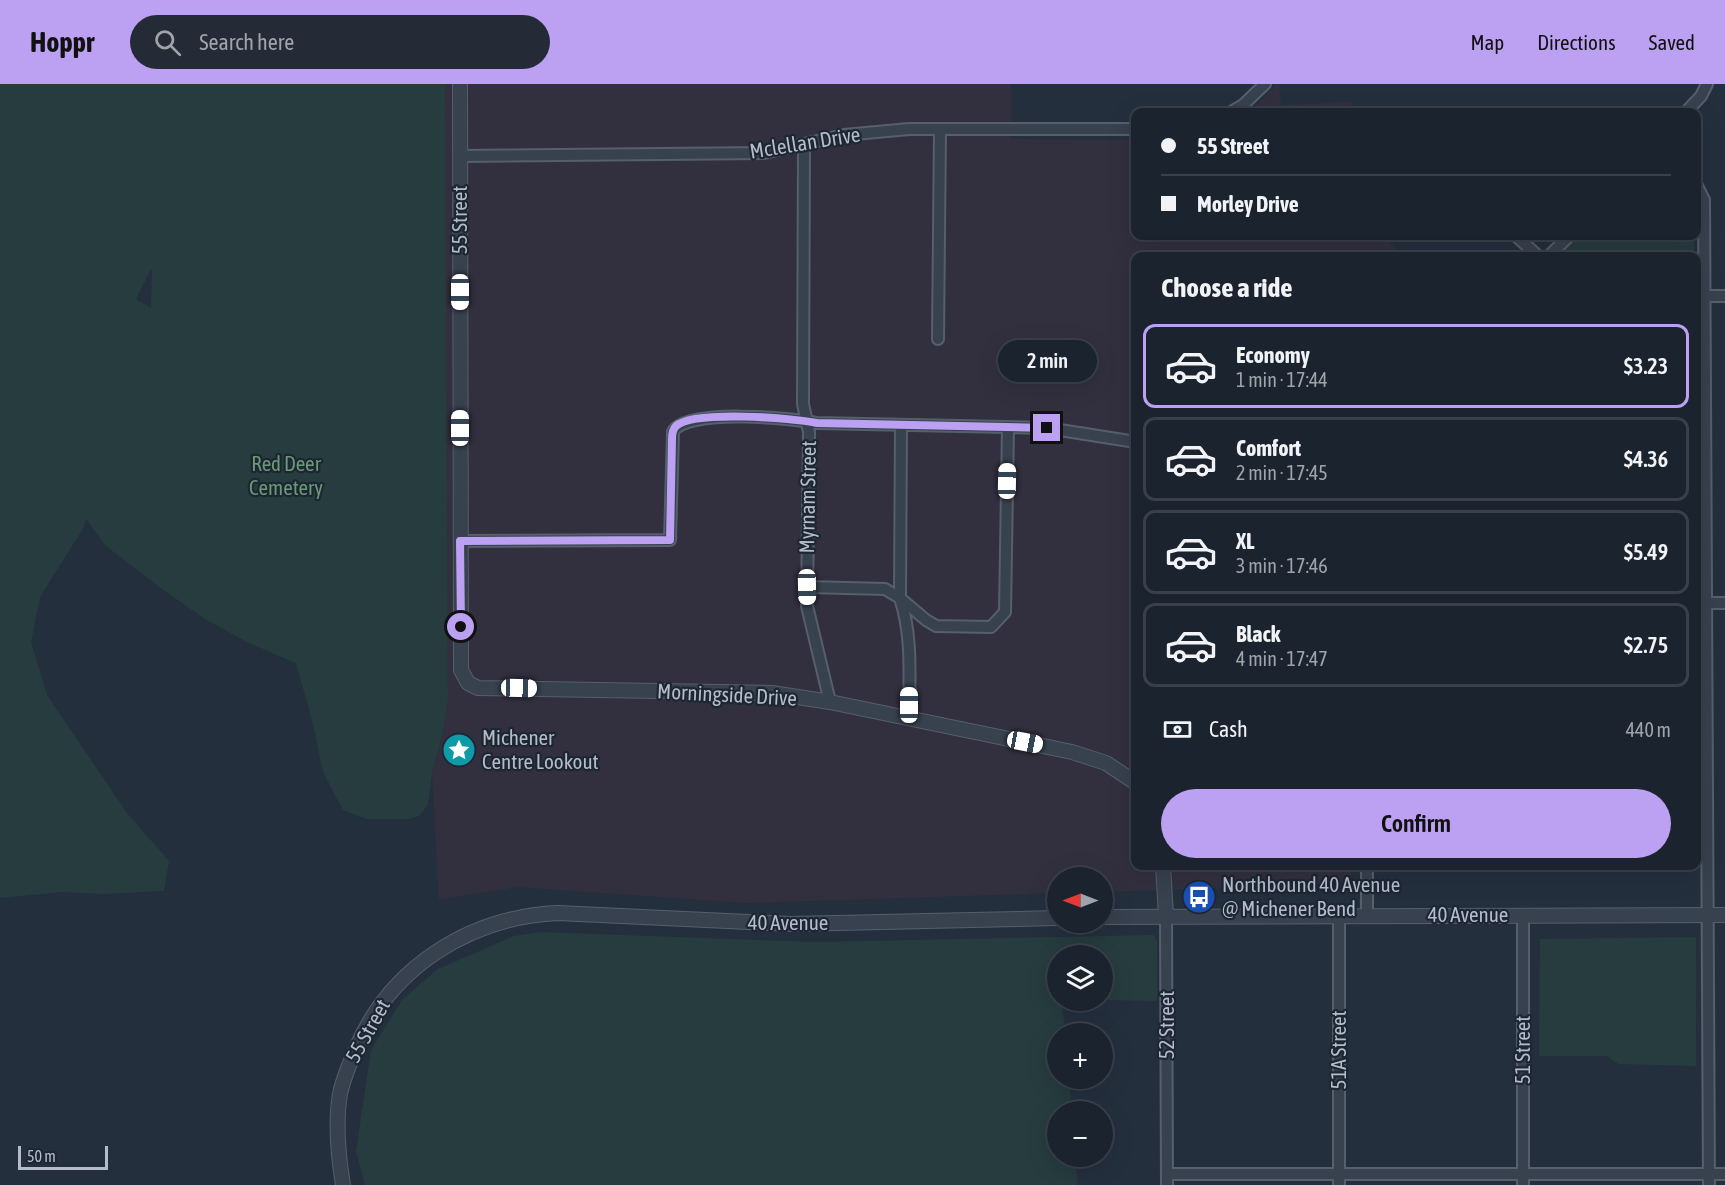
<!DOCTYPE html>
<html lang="en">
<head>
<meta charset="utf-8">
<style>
	body { margin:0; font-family:"Asap Condensed",sans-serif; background:#242b36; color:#f1f3f6; height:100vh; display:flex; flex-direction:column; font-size:22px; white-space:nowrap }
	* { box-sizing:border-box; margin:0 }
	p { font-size:20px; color:#a0a4aa }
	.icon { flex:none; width:33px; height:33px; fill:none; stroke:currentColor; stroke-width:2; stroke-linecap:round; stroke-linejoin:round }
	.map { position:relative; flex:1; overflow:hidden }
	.drawer { position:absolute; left:1131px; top:168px; width:570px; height:618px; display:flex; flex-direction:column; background:#1b232e; border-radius:12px; box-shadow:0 6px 24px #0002,0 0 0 2px #39404a }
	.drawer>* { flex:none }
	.hud { position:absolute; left:1131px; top:24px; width:570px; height:132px; border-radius:12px; box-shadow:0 6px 24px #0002,0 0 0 2px #39404a; display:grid; align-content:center; height:132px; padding:0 30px; background:#1b232e }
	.needle { width:39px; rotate:270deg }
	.fabs { position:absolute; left:1047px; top:783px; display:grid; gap:12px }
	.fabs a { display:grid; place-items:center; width:66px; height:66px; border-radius:50%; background:#1b232e; box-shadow:0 6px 24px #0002,0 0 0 2px #39404a; font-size:30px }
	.scale { position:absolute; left:18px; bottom:15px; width:90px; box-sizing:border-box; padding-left:6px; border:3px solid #b4bcc9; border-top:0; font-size:16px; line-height:21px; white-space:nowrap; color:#b4bcc9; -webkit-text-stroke:4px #1d2633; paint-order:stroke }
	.end { position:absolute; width:27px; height:27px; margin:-14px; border:8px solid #bca0f2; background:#111; box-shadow:0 0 0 3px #111 }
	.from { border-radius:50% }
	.bubble { position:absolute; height:42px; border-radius:21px; background:#1b232e; box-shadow:0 6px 24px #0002,0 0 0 2px #39404a; font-size:20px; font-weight:600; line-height:42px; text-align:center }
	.car { position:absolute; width:18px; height:36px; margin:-18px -9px; border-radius:8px; box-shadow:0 0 4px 2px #0007; background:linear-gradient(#fff 24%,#345 0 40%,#fff 0 76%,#345 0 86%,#fff 0) }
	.hud b { display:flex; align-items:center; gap:21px; height:57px; font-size:22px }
	.hud b+b { border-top:2px solid #39404a }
	.hud i { width:15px; height:15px; background:#f1f3f6 }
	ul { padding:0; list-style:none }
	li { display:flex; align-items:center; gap:18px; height:84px; margin:0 12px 9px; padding:0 18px; border:3px solid #39404a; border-radius:12px }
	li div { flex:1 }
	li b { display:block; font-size:22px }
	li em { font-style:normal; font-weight:600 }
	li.selected { border-color:#bca0f2 }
	li>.icon { width:54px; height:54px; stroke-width:1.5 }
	h2 { padding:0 30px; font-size:27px; line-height:72px }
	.pay { display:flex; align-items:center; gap:15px; height:66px; padding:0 30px; font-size:22px }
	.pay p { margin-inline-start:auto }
	.button { display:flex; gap:12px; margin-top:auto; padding:12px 30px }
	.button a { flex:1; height:69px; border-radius:36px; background:#bca0f2; color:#111; font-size:24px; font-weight:600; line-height:69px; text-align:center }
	header { display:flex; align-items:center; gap:36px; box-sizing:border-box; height:84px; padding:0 30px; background:#bca0f2; color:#111 }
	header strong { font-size:28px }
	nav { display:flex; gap:33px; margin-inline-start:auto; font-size:21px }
	.search { width:420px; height:54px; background:#242b36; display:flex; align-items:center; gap:15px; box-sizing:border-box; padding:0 21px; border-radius:33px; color:#a0a4aa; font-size:22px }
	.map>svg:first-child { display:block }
</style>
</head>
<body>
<header>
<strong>Hoppr</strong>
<div class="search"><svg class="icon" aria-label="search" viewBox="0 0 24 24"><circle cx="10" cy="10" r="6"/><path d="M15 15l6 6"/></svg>Search here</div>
<nav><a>Map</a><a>Directions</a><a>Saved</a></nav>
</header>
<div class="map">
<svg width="1725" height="1101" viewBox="0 0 1725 1101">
	<rect width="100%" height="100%" fill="#242f3e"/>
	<!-- medical -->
	<path fill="#32303f" d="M445,0H1011V55L1135,56L1136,152H1383L1403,172H1136V782H1351V799L1103,808L1102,794H1058L1057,809L747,819L518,803L439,815L432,689L442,653L448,617Z
		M1277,0H1279L1281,21L1351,18V28H1246L1255,23Z"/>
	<!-- green -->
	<path fill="#263c3f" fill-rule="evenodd" d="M0,0H445L448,617L442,653L432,689L428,721L419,732L408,735H367L343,726L323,688L313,640L296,579L249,559L208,537L162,505L106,462L86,435L84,443L40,513L31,558L47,611L127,729L169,777L164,807L103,810L62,808L0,814ZM151,185L152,186L151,224L136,215Z
		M1577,152H1694V172H1558Z
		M542,848L815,858L1154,851L1157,858V917L1103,916L1102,872H1058V916L1062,917L1065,949L1058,950V994L1069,995L1072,1027L1058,1028V1072L1075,1073L1078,1101H365L356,1067L371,966L402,916L438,885L514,852Z
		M1696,853V982L1619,980L1606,972H1539L1540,855Z"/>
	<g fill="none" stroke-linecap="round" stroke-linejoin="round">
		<!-- minor casing -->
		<g stroke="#565f6c" stroke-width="14">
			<path id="minor" d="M1231,28L1243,21L1265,0
				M1686,28L1701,12L1707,0
				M940,45H1136
				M804,62L803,320L809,348L807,522L830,618
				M460,72L764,69L844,51L909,45H940L938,255
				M1696,100L1704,116L1709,1101
				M1516,152L1538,172
				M1549,172L1569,152
				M1704,212H1725
				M901,341L900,514C913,553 909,595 909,635
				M461,457L670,456L673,348C684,324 793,334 817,339L1047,344L1136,358
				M807,503L885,505L900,514L926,536L936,542L991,543L1005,528L1008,343
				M1696,519H1725
				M1166,831L1167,1101
				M1339,831V1101
				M1367,831V782
				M1523,831V1101
				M1167,1090H1725"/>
		</g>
		<!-- tertiary casing -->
		<g stroke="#565f6c" stroke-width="16">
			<path id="tertiary" d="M460,0L461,586L468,599L478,604L772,609L830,618L1072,668L1106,679L1136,699
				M1163,782L1166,831
				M1102,833L1725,831
				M343,1101C338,1071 335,1040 340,1010C343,995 349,981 355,967C389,884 469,833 558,829L791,840L1058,834"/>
		</g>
		<!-- minor -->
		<use href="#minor" stroke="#38414e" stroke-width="10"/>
		<!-- tertiary -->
		<use href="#tertiary" stroke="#38414e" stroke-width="14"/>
	</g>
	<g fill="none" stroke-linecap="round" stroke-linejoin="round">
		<!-- route -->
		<path stroke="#bca0f2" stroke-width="8" d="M461,543L460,457L670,456L672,355C672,351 673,345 676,342C694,326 793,334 817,339L1047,344"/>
	</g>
	<!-- icons -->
	<defs>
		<g id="sight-disc" transform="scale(1.725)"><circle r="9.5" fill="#0f9aa8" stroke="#1d2633"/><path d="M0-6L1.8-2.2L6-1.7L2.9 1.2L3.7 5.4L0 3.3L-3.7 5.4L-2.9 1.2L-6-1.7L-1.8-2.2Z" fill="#fff"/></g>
		<g id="bus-disc" transform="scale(1.725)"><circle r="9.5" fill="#1a4fb4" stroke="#1d2633"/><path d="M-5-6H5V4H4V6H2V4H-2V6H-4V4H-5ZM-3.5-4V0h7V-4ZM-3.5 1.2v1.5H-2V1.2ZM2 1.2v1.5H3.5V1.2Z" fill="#fff"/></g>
	</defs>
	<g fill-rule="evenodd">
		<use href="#sight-disc" x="459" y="666"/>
		<use href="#bus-disc" x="1199" y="813"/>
	</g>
	<g text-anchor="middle" stroke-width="4.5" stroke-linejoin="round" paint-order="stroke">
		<!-- street labels -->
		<g font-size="21" fill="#b4bcc9" stroke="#1d2633">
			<text transform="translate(805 59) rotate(-9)" y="7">Mclellan Drive</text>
			<text transform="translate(460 136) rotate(-90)" y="7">55 Street</text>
			<text transform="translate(808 413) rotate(-89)" y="7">Myrnam Street</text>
			<text transform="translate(727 611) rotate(3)" y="7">Morningside Drive</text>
			<text x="1468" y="838">40 Avenue</text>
			<text x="788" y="846">40 Avenue</text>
			<text transform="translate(1167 941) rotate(-90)" y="7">52 Street</text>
			<text transform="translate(368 947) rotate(-61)" y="7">55 Street</text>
			<text transform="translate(1339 966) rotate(-90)" y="7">51A Street</text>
			<text transform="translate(1523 966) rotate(-90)" y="7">51 Street</text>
		</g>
		<!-- park labels -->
		<g font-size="21" fill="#6b9a76" stroke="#1d2633">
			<text x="286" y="387">Red Deer<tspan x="286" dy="24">Cemetery</tspan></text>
		</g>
		<!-- poi labels -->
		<g font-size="21" fill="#b4bcc9" stroke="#1d2633" text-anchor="start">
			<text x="482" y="661">Michener<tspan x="482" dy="24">Centre Lookout</tspan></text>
			<text x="1222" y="808">Northbound 40 Avenue<tspan x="1222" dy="24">@ Michener Bend</tspan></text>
		</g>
	</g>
</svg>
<div class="fabs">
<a><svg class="needle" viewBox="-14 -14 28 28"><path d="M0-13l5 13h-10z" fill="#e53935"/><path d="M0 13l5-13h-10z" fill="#a0a4aa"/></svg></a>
<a><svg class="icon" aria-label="layers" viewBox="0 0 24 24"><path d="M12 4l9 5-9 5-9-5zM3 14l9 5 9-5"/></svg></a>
<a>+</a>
<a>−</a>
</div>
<div class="scale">50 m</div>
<i class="end from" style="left:461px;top:543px"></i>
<i class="end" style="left:1047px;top:344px"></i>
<div class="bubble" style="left:998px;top:256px;width:99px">2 min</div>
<i class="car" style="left:460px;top:208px;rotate:180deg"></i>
<i class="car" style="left:460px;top:344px;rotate:0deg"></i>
<i class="car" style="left:1007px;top:397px;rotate:1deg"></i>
<i class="car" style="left:807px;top:503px;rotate:179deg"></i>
<i class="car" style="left:519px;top:604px;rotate:91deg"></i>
<i class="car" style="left:909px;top:621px;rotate:0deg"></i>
<i class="car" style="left:1025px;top:658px;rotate:101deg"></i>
<div class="hud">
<b><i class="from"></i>55 Street</b>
<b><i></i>Morley Drive</b>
</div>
<section class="drawer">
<h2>Choose a ride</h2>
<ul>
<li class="selected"><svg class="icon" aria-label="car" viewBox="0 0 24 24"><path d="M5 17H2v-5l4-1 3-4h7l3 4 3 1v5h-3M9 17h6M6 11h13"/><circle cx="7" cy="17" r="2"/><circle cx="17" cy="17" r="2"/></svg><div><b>Economy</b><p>1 min · 17:44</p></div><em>$3.23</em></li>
<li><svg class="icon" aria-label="car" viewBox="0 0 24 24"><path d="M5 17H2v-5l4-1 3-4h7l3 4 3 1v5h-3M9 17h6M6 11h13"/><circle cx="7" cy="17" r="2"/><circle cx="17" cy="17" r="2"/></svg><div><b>Comfort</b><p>2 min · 17:45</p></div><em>$4.36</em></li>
<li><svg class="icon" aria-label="car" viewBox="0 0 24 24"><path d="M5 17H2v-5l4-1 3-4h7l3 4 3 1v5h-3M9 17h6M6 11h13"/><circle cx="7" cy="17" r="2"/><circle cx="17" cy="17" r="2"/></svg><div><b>XL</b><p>3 min · 17:46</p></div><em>$5.49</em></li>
<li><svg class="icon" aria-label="car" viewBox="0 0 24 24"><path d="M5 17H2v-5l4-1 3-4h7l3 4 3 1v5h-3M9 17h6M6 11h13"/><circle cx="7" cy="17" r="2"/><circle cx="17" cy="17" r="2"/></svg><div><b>Black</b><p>4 min · 17:47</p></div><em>$2.75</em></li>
</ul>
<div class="pay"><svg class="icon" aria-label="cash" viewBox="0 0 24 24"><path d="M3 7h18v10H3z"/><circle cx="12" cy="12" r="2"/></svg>Cash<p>440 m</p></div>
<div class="button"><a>Confirm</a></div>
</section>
</div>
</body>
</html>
